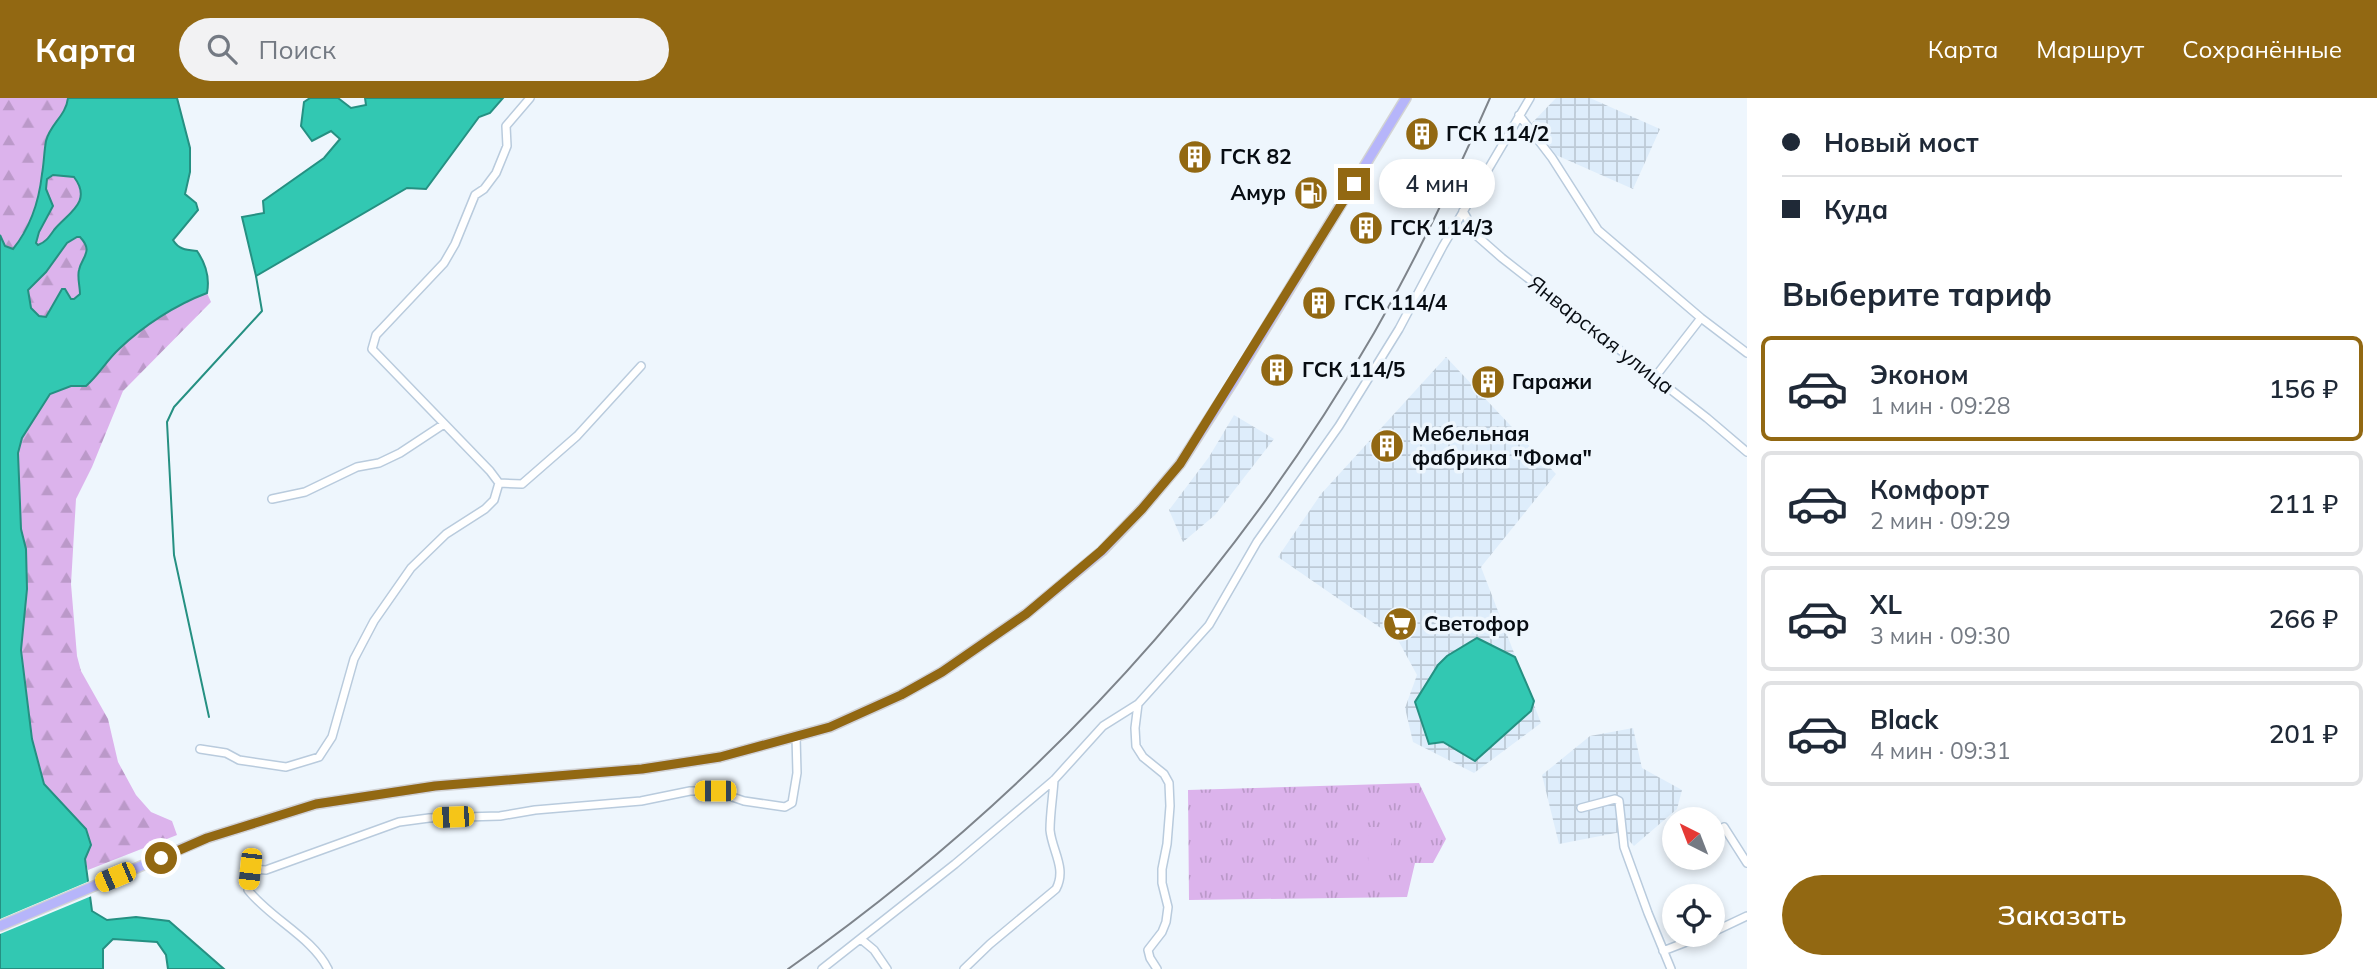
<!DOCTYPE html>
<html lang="ru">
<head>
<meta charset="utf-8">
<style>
	body { margin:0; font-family:Mulish,sans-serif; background:#f2f2f3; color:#1f2937; height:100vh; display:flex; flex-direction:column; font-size:26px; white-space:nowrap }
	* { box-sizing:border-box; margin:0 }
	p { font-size:23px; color:#747a83 }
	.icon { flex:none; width:38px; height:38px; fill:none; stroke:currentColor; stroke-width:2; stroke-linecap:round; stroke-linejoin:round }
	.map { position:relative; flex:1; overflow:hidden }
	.drawer { display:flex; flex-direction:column; background:#fff; width:630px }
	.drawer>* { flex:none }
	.hud { display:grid; align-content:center; height:154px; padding:0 35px; background:#fff }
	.needle { width:46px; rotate:318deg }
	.buttons { position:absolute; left:1662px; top:709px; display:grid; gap:14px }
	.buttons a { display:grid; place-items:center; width:63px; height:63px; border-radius:50%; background:#fff; box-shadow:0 4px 10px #0003; font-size:35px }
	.end { position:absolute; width:32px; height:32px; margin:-16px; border:9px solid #926812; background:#fff; box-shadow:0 0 0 4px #fff }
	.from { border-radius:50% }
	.bubble { position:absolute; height:49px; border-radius:24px; background:#fff; box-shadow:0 4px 10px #0003; font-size:23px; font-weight:600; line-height:49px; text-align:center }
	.car { position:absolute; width:21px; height:42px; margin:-21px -10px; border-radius:9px; box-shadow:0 0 5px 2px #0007; background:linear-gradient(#f5c518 24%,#345 0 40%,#f5c518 0 76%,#345 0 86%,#f5c518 0) }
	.hud b { display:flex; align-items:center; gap:24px; height:66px; font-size:26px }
	.hud b+b { border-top:2px solid #e0e1e3 }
	.hud i { width:18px; height:18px; background:#1f2937 }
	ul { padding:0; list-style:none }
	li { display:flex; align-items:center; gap:21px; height:105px; margin:0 14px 10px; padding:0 21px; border:4px solid #e0e1e3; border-radius:10px }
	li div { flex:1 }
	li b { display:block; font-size:26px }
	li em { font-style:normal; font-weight:600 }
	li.on { border-color:#926812 }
	li>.icon { width:63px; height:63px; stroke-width:1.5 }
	h2 { padding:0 35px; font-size:32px; line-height:84px }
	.button { display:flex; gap:14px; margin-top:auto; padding:14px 35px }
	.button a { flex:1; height:80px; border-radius:42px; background:#926812; color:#fff; font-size:28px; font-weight:600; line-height:80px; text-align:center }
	header { display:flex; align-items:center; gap:42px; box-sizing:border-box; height:98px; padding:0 35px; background:#926812; color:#fff }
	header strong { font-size:33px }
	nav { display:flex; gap:38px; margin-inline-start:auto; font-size:24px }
	.search { width:490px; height:63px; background:#f2f2f3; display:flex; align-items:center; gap:18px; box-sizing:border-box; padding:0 24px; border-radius:38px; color:#747a83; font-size:26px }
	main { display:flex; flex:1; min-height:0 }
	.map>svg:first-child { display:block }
</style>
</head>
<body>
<header>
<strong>Карта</strong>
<div class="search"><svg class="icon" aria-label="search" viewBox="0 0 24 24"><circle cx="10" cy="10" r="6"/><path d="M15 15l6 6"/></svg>Поиск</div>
<nav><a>Карта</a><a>Маршрут</a><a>Сохранённые</a></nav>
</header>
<main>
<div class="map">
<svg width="1747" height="871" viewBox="0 0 1747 871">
	<defs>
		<pattern id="industrial-grid" width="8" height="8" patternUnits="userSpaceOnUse" patternTransform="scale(1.75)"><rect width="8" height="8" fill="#deedfb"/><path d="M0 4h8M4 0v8" fill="none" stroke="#bdcad6"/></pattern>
		<pattern id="grass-tufts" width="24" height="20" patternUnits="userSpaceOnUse" patternTransform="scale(1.75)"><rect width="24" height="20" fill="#dcb3ec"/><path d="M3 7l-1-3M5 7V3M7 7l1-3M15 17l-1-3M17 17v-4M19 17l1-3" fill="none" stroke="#bb99c9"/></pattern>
		<pattern id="forest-firs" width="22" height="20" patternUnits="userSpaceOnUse" patternTransform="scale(1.75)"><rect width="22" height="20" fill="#dcb3ec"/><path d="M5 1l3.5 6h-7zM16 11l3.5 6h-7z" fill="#bb99c9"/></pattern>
	</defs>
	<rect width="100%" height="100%" fill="#eef6fd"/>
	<!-- industrial -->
	<path fill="url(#industrial-grid)" d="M1556,0H1590L1660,31L1633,91L1556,57L1532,25Z
		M1446,259L1556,376L1481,469L1541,625L1474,675L1413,644L1405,610L1417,577L1398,542L1278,459L1321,396Z
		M1234,317L1274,341L1215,417L1183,444L1169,412L1209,359Z
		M1633,630L1642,670L1682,692L1677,711L1634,748L1621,734L1559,746L1542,677L1590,638Z"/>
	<!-- grass -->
	<path fill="url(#grass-tufts)" d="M1419,685L1446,741L1433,765H1415L1407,799L1189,802L1188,692Z"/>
	<!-- forest -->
	<path fill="url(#forest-firs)" d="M0,0H68C66,18 50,26 46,43C44,54 44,65 42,76C39,103 30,130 13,151L5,148L0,137Z
		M53,77L74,79C93,104 68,115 54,132C49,139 46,144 38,147L36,145L39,134L53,108L46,91L47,82Z
		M77,139H80C94,154 83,157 79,172C77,178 80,189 80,196C69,206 56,204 46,219L39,218L31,210L28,192L46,174L67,145Z
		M207,195L211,204L123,293L92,369L76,401L71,486L77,558L81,573L108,621L118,664L136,697L151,714L172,723L177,737L88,772L85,761L86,731L44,686L32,641L21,552L27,491L26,451L21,431L18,354L22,340L30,323L50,296L71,288H86C99,277 107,263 119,251C144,228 175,207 207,195Z"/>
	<!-- garden -->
	<path fill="#dcb3ec" d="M1369,729H1391V769H1368Z"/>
	<!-- water -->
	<path fill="#32c8b2" stroke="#259082" stroke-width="2" fill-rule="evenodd" d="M68,0H177L190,50V74L185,96L196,105L198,112L173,142C179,152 187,152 197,153C206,166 210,179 207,195C175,207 143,228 119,251C106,263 99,277 86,288H71L50,296L22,340L18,355L21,431L26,451L27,491L21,552L32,641L44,686L86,731L91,747L85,761L92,813L107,822L136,819L169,823L224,871H168L166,857L157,844L113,841L103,851V871H0V137L5,148L13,151C30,130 39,103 42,76C44,65 44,54 46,43C50,26 66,18 68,0ZM53,77L74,79C93,104 68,115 54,132C49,139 46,144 38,147L36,145L39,134L53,108L46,91L47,81ZM77,139H80C94,154 82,158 79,172C77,178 80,189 80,196L74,201H71L65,191H62L46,219L39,218L31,210L28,192L46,174L67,145Z
		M310,0H338L351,10L366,7L365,0H503L490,15L479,19L426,91L407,90L256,178L242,119L264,115L263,103L324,60L340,41L331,33L312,43L301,28L304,4Z
		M1477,540L1515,559L1534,603L1531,613L1475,663L1443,644L1429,646L1415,604L1438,567L1447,558Z"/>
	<!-- pier -->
	<path fill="#eef6fd" d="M92,782L94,797L0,836V821Z"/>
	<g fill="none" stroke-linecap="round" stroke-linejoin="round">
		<!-- stream -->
		<path stroke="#259082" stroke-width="2" d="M209,619L174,457L167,324L174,309L262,213L256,178"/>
		<!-- minor casing -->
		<g stroke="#b9cbdd" stroke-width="10">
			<path id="minor" d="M1519,17L1552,60L1598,132L1701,220L1747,255
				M1463,113L1477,138L1502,160L1707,320L1747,354
				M1655,279L1701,220
				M499,385L522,386L577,338L641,268
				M272,401L305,394L357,369L379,365L400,355L444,326
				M200,651L226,655L239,662L286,669L319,659L332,639L354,561L374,523L411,470L446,436L485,411L494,402L499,385L490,373L372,251L376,237L444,165L455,146L475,97L484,91L496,75L507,48L506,28L530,0
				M1581,710L1615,701L1619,703L1624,749L1648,815L1671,871
				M1724,729L1747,765
				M1713,834L1747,818
				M862,842L874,852L887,871
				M1663,853L1707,836
				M328,871C312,839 271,821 248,792L250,771L266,772L399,724L429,720L500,718L535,712L641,703L690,693H715L744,703L785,709L792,705L797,675L796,638
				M822,871L955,766L1054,682L1103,628L1138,606
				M964,871L990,846L1056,791C1067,770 1052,753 1050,732C1050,716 1053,698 1054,682
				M1157,871L1150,860L1148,852L1162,834L1166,824L1168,809L1162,785V771L1167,746L1170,708L1169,685L1164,676L1143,659L1136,648L1135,630L1138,606L1209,527L1257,444L1339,328L1399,231L1443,148L1530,0"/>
		</g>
		<!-- major casing -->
		<g stroke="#d2d3d4" stroke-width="12">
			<path id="major" d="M0,828L207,740L316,706L435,688L642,671L720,659L830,629L901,597L942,574L1026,516L1102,453L1142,411L1180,366L1234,282L1406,0"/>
		</g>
		<!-- minor -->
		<use href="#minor" stroke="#fff" stroke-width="7"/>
		<!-- major -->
		<use href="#major" stroke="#b6b5fa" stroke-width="9"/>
		<!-- rail -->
		<path stroke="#7e848b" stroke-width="2" d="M788,871C1029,701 1226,491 1374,235C1417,159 1455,80 1490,0"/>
	</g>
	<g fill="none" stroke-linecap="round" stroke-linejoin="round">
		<!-- route -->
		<path stroke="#926812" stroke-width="9" d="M161,760L207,740L316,706L435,688L642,671L720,659L830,629L901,597L942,574L1026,516L1101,453L1142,411L1180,366L1354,86"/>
	</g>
	<!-- icons -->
	<defs>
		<g id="building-disc" transform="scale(1.75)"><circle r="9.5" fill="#926812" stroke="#eef6fd"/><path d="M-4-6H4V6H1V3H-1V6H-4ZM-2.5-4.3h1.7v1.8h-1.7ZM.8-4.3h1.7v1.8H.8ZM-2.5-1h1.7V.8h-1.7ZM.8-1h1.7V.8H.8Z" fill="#fff"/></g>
		<g id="fuel-disc" transform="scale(1.75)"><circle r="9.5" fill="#926812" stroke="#eef6fd"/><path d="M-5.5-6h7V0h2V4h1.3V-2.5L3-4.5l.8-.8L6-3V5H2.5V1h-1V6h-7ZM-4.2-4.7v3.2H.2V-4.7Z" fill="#fff"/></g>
		<g id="supermarket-disc" transform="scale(1.75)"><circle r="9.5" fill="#926812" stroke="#eef6fd"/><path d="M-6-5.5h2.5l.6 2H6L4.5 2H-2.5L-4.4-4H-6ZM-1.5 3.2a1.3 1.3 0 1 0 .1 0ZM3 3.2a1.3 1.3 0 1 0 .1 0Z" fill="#fff"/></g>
	</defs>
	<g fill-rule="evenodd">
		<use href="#building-disc" x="1422" y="36"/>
		<use href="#building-disc" x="1195" y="59"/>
		<use href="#fuel-disc" x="1311" y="95"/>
		<use href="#building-disc" x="1366" y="130"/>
		<use href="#building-disc" x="1319" y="205"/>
		<use href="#building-disc" x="1277" y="272"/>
		<use href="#building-disc" x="1488" y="284"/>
		<use href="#building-disc" x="1387" y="348"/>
		<use href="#supermarket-disc" x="1400" y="526"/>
	</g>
	<g text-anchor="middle" stroke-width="7" stroke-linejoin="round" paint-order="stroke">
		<!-- poi labels -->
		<g font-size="21" font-weight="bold" fill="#070c12" stroke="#eef6fd" text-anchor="start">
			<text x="1446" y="43">ГСК 114/2</text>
			<text x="1220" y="66">ГСК 82</text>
			<text x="1286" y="102" text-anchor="end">Амур</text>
			<text x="1390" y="137">ГСК 114/3</text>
			<text x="1344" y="212">ГСК 114/4</text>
			<text x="1302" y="279">ГСК 114/5</text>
			<text x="1512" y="291">Гаражи</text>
			<text x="1412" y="343">Мебельная<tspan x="1412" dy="24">фабрика "Фома"</tspan></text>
			<text x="1424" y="533">Светофор</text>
		</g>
		<!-- street labels -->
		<g font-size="21" fill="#070c12" stroke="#eef6fd">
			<text transform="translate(1601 237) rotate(38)" y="7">Январская улица</text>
		</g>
	</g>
</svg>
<div class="buttons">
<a><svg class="needle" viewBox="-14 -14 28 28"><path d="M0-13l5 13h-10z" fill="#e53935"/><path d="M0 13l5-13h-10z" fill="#747a83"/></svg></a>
<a><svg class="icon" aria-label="locate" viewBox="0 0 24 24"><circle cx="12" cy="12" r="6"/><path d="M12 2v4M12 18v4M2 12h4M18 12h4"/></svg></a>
</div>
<i class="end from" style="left:161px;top:760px"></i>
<i class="end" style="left:1354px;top:86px"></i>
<div class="bubble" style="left:1379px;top:61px;width:116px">4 мин</div>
<i class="car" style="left:715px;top:693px;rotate:270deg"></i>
<i class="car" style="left:453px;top:719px;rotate:268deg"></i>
<i class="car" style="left:250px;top:771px;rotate:186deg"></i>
<i class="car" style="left:115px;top:779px;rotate:247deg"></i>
</div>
<section class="drawer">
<div class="hud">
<b><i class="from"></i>Новый мост</b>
<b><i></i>Куда</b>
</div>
<h2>Выберите тариф</h2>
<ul>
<li class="on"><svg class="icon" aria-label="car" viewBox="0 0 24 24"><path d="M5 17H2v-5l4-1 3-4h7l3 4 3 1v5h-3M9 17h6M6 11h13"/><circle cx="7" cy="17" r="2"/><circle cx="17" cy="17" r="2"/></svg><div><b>Эконом</b><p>1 мин · 09:28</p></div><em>156 ₽</em></li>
<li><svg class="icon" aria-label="car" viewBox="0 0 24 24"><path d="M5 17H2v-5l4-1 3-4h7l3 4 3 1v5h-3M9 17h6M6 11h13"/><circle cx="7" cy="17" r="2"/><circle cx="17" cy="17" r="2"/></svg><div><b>Комфорт</b><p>2 мин · 09:29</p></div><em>211 ₽</em></li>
<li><svg class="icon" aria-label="car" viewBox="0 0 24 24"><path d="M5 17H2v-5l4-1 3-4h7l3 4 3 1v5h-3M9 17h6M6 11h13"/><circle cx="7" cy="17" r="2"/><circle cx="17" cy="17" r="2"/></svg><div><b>XL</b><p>3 мин · 09:30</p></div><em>266 ₽</em></li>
<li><svg class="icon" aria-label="car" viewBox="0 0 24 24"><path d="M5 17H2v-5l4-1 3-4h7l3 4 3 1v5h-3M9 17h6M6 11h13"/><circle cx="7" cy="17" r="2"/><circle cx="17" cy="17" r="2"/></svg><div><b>Black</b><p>4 мин · 09:31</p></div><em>201 ₽</em></li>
</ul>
<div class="button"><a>Заказать</a></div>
</section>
</main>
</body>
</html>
